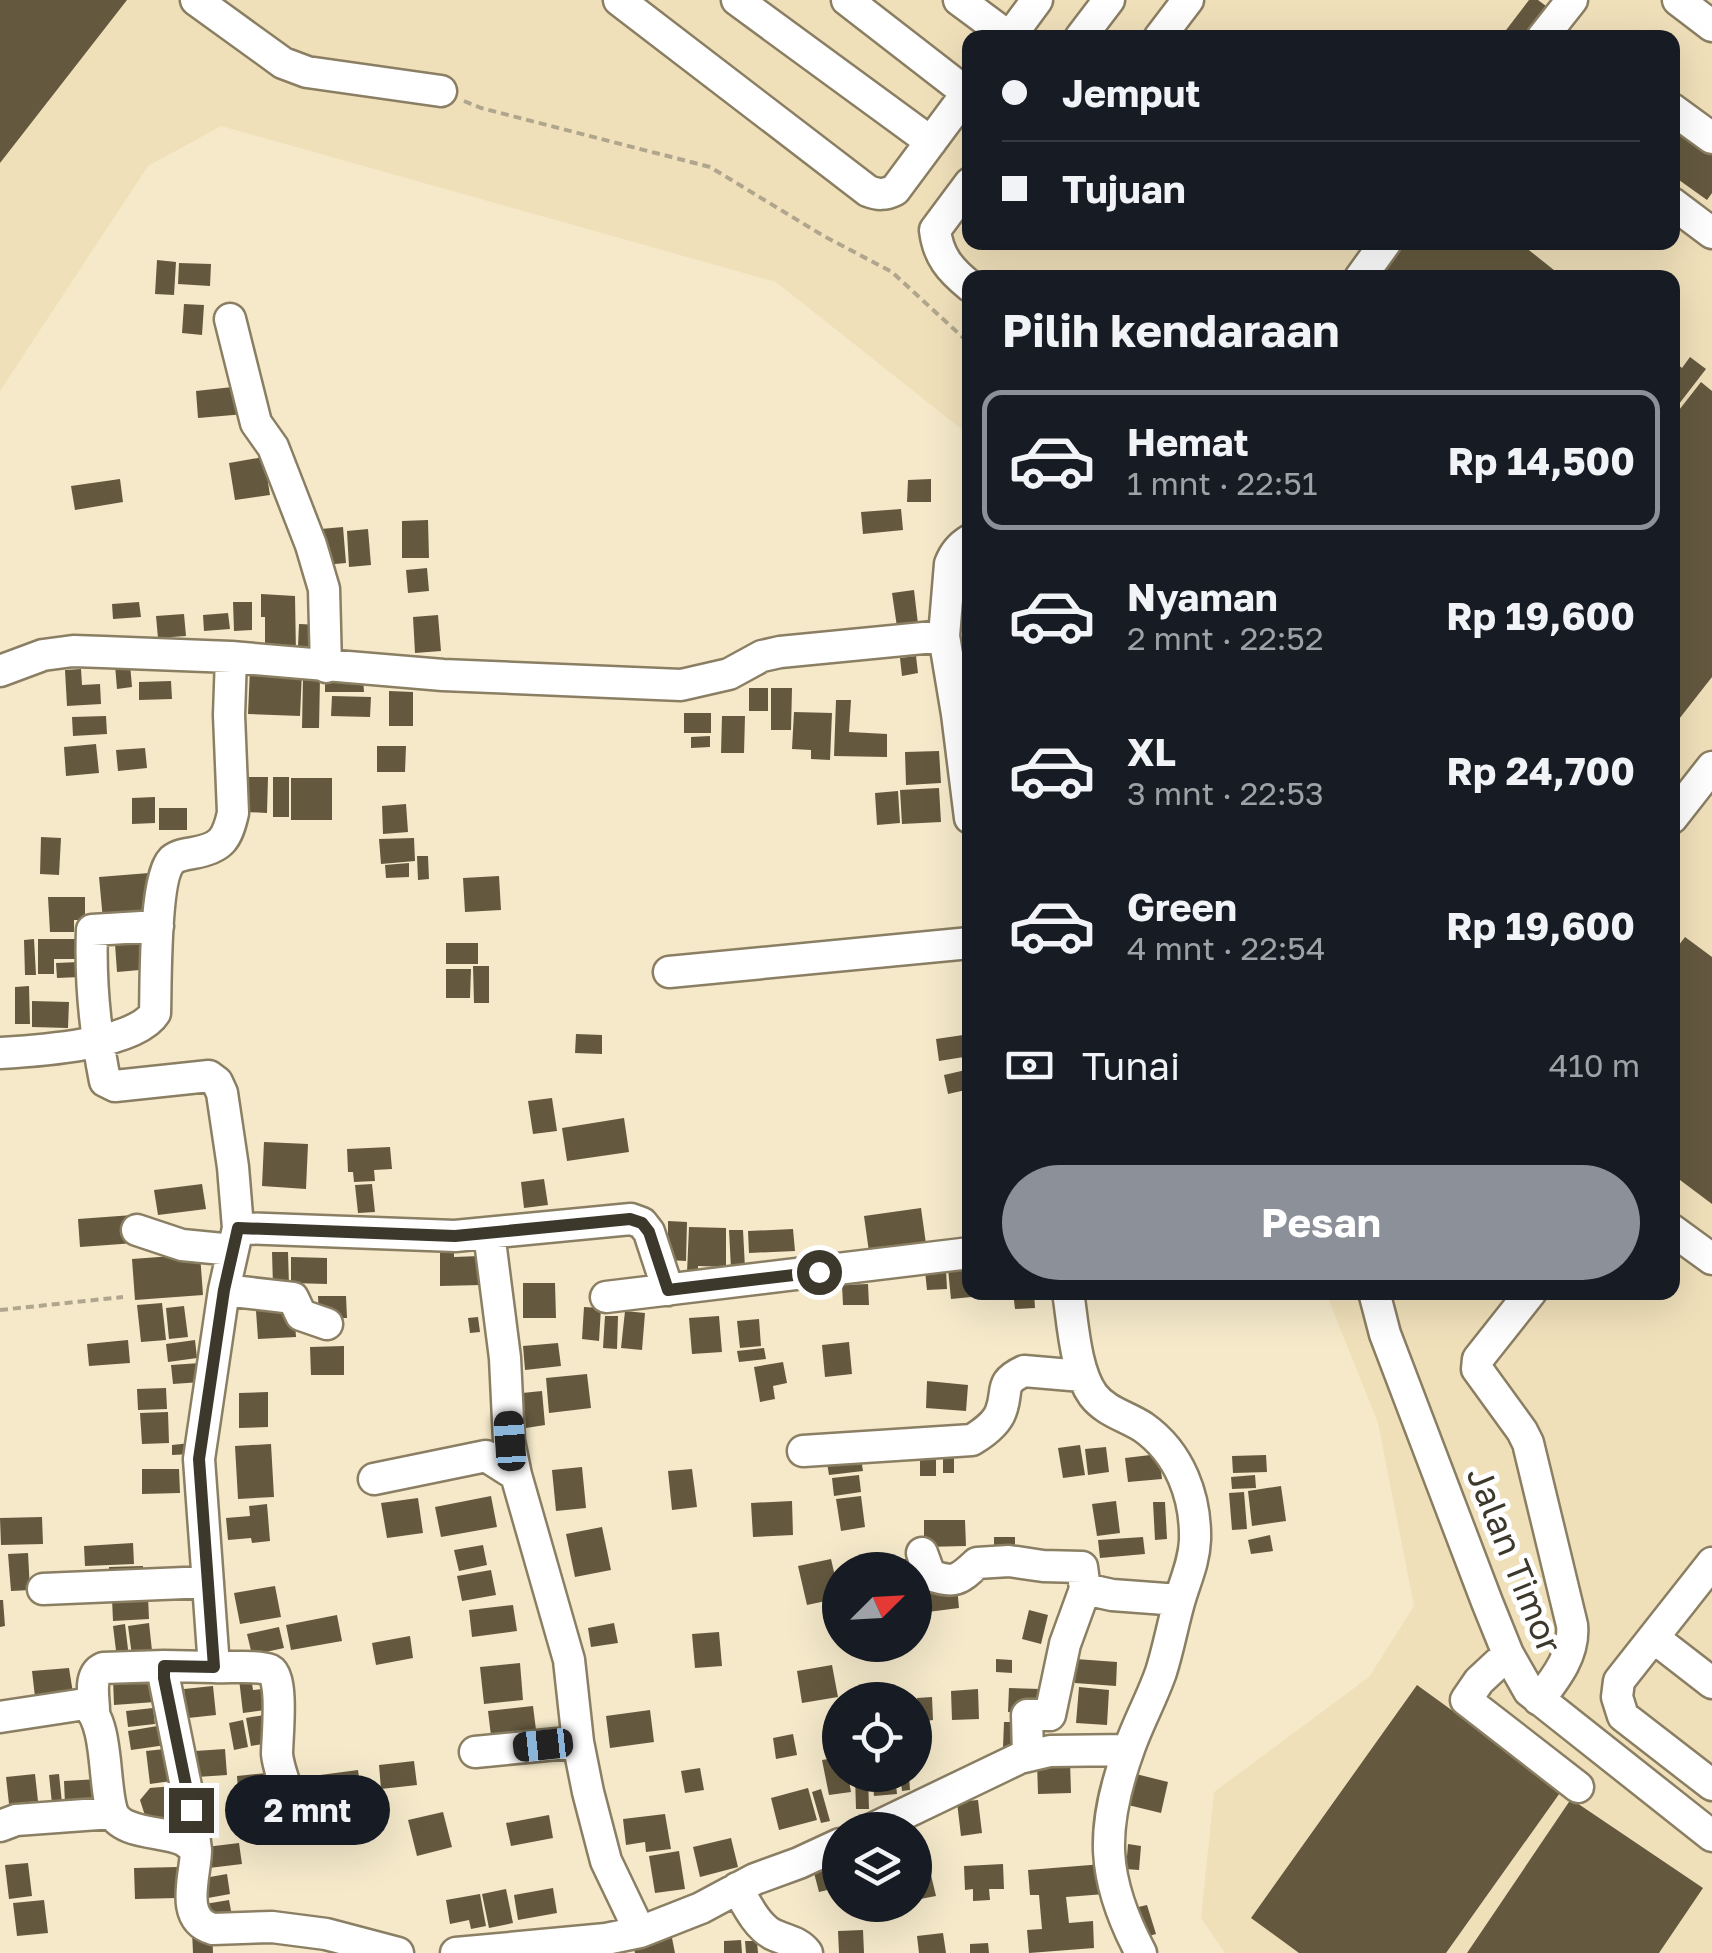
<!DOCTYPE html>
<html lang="id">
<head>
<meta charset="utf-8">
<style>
	body { margin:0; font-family:"Golos Text",sans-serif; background:#242831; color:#f1f3f6; height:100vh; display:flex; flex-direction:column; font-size:38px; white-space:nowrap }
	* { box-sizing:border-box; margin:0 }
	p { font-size:32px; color:#9ea1a6 }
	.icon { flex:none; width:55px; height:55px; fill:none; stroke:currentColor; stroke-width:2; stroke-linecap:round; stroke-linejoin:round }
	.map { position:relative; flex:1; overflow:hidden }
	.panel { position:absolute; left:962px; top:270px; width:718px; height:1030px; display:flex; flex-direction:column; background:#171b24; border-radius:20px; box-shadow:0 10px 40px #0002 }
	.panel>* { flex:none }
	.banner { position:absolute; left:962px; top:30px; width:718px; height:220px; border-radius:20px; box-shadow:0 10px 40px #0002; display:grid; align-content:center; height:220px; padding:0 40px; background:#171b24 }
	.needle { width:65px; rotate:66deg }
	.fabs { position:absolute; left:822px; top:1552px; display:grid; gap:20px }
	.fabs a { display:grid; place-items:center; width:110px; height:110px; border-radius:50%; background:#171b24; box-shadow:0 10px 40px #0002; font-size:50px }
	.end { position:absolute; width:45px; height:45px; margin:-22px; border:12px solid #3d382c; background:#fff; box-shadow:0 0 0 5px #fff }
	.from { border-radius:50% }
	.bubble { position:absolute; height:70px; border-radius:35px; background:#171b24; box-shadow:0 10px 40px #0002; font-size:32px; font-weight:700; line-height:70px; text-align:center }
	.car { position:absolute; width:30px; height:60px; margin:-30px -15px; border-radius:12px; box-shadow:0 0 8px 2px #0007; background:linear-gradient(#222 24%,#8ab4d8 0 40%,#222 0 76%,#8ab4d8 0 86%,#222 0) }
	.banner b { display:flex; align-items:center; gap:35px; height:95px; font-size:38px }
	.banner b+b { border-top:2px solid #363941 }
	.banner i { width:25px; height:25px; background:#f1f3f6 }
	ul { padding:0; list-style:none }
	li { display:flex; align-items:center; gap:30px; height:140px; margin:0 20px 15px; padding:0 20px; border:5px solid transparent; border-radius:20px }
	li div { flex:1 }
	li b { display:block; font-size:38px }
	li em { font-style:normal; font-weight:700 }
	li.on { border-color:#8c9099 }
	li>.icon { width:90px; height:90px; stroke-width:1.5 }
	h2 { padding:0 40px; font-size:45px; line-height:120px }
	.pay { display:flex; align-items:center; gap:25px; height:110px; padding:0 40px; font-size:38px }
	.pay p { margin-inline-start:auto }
	.action { display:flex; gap:20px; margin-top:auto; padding:20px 40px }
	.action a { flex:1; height:115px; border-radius:60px; background:#8c9099; color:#fff; font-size:40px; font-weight:700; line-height:115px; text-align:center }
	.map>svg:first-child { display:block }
</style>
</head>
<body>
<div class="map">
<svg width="1712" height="1953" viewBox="0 0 1712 1953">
	<rect width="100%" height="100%" fill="#f5e9ca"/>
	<!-- built -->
	<path fill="#f0e0ba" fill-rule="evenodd" d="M0,0H1712V1953H1225L1201,1918L1214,1792L1369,1677L1414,1606L1378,1423L1326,1293L1672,1292V278H970V436L776,282L221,126L148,166L0,391ZM970,38H1672V242H970Z"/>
	<!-- building -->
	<path fill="#64593f" d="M0,0H127L0,163Z
		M1529,0H1538L1550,9L1529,38H1500Z
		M1672,119L1712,147V193L1707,200L1672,175Z
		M1396,242H1528L1525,247L1564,278H1369Z
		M157,260L176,262L174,295L155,294Z
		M179,263L211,264L210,286L178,284Z
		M184,304L204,305L202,335L182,333Z
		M1690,357L1706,369L1672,413V360L1682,368Z
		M1701,382L1712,391V677L1672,728V419Z
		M242,386L245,414L198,418L196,391Z
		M264,457L270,495L235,500L229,463Z
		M120,479L123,502L75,510L71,486Z
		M931,479V502H907L908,480Z
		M901,509L903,530L863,534L861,512Z
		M428,520L429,558H402V521Z
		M343,527L346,563L324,565L321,529Z
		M368,529L371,565L349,567L347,531Z
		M427,568L429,591L408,593L406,570Z
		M914,590L918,624L897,627L892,593Z
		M261,594L295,596L296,655L265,650V617H261Z
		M970,598V619L962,620L960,599Z
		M139,602L141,617L113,619L112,604Z
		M233,602H252V630L234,631Z
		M228,613L230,629L204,631L203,615Z
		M184,614L186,636L158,638L156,616Z
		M438,615L441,651L415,653L413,617Z
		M299,624L322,625L321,648L298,647Z
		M916,656L918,673L902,676L900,658Z
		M130,664L132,687L117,689L115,665Z
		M81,669L82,685L100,684L101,704L67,706L65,670Z
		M250,669L302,671L300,716L248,714Z
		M303,678H320L319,728H302Z
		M363,678L364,692H325V679Z
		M171,681L172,699L139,700V682Z
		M749,688H768V711H749Z
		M771,688H792L791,730H771Z
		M389,691L413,692V726H389Z
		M332,696L371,697L370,717L331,716Z
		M836,700H851L849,732L887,734V757L834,756Z
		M794,712L832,713L830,760L811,759V750L792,749Z
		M684,713H711V733H684Z
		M106,716L107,734L73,736L72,717Z
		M722,716H745L744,753H721Z
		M710,736V747L691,748V737Z
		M96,744L99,773L66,776L64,747Z
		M377,746H406L405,772H377Z
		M145,748L147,768L118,771L116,750Z
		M939,751L941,783L906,785L905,752Z
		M247,777H268L267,813L247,812Z
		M273,777H289V817H273Z
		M291,778H332V820H291Z
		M939,788L941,822L902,824L900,790Z
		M898,791L900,823L877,825L875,793Z
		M155,797V823L132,824V798Z
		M406,804L408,832L383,834L382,806Z
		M159,808H187V830H159Z
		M41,837L61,838L59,875L40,874Z
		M414,838L415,861L381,864L379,839Z
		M417,856H428L429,879L418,880Z
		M409,863V877L386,878L385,865Z
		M149,873L152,916L103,920L99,877Z
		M499,876L501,910L465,912L463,878Z
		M48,897H85V920H74V932H50Z
		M1685,937L1712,957V1204L1672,1174V954Z
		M34,939L36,975H25L24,940Z
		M38,939H79V959H54V974H38Z
		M149,942L151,969L117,972L115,944Z
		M446,943H478V964H446Z
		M79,962L80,977L57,978L56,963Z
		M473,966H489V1003H474Z
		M446,969H471L470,998H446Z
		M29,986L30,1024H15V987Z
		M32,1001L69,1002L68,1028L32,1027Z
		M576,1034L602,1035V1054L575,1053Z
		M970,1034V1056L939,1061L936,1039Z
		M970,1069V1089L948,1094L944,1075Z
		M552,1098L557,1131L533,1134L528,1101Z
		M624,1118L629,1152L567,1161L562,1128Z
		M264,1142L308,1144L306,1189L262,1186Z
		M390,1147L392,1169L374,1170L375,1181L354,1182L353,1172H348L347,1149Z
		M544,1179L548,1205L524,1208L521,1182Z
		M202,1184L206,1209L158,1215L154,1190Z
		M372,1184L375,1212L358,1213L355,1185Z
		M970,1201V1219L964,1220L962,1202Z
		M921,1208L926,1244L869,1252L864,1216Z
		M133,1215L135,1243L80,1247L78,1219Z
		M668,1221L687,1222L686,1261L668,1260Z
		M689,1227L726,1228V1267L698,1266V1274L687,1273Z
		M793,1229L795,1251L749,1253L748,1231Z
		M729,1230H743L745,1268L731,1269Z
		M440,1246H454V1257L480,1256L481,1285L440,1286Z
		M272,1252H288L289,1286H273Z
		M200,1254L203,1295L135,1300L132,1259Z
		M291,1257L327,1258V1284L291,1283Z
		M970,1257V1292H992V1295L951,1299L947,1259Z
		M946,1270L947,1289L927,1290L925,1271Z
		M523,1283H555L556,1318H523Z
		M868,1284L869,1305H843L842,1285Z
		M1013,1292H1034L1035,1308L1015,1309Z
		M318,1296H346L347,1318H319Z
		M162,1303L166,1340L141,1342L137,1305Z
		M184,1306L188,1337L169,1339L166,1308Z
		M584,1307L601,1308L599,1341L582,1339Z
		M294,1309L296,1337L258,1339L256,1311Z
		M625,1311L645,1313L642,1350L621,1348Z
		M605,1316H618L617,1349L603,1348Z
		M719,1316L722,1352L692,1354L689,1318Z
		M478,1317L480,1332L470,1333L468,1318Z
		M759,1319L761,1346L740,1348L737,1321Z
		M128,1340L130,1363L89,1366L87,1344Z
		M195,1340L197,1358L168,1362L166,1344Z
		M849,1342L852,1374L825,1377L822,1345Z
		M558,1343L561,1366L525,1370L523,1346Z
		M344,1346V1375H311L310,1347Z
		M764,1348L766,1359L739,1362L737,1351Z
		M783,1362L787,1383L773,1386L775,1399L760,1402L754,1367Z
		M200,1363L201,1382L173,1384L171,1365Z
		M587,1374L591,1408L549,1413L546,1378Z
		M927,1381L968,1385L966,1411L926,1408Z
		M166,1388L167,1409L138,1410L137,1389Z
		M542,1391L545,1425L526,1428L522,1393Z
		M268,1392V1427L239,1428V1393Z
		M168,1412L169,1443L142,1444L140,1413Z
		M191,1443V1454L172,1455V1445Z
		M271,1444L274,1497L238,1499L235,1446Z
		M1080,1445L1085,1475L1063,1478L1058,1448Z
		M943,1446H954V1473H943Z
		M920,1447H936V1476H920Z
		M1106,1447L1109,1472L1088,1475L1085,1449Z
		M860,1452L863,1471L829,1475L826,1457Z
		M1159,1454L1162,1479L1128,1482L1125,1458Z
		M1266,1455L1267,1472L1233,1473L1232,1456Z
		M582,1467L586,1508L556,1511L552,1470Z
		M142,1469H179L180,1493L142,1494Z
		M692,1469L697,1507L672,1510L668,1471Z
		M859,1475L861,1492L834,1496L832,1478Z
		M1255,1475L1256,1488L1232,1489L1231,1477Z
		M1281,1486L1286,1521L1252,1526L1248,1491Z
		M1244,1492L1247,1529L1232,1530L1229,1493Z
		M491,1496L497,1527L441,1537L435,1507Z
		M861,1496L865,1527L841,1531L836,1499Z
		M418,1498L423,1533L387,1538L381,1503Z
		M792,1501L793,1535L753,1537L751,1503Z
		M1116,1501L1120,1533L1097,1536L1092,1504Z
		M1153,1502H1165L1167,1539L1155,1540Z
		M267,1504L270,1541L252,1543L251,1538L228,1540L226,1518L250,1516L249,1506Z
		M42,1517L43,1544L1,1545L0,1518Z
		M924,1520H965L966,1546L924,1547Z
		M602,1527L611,1570L575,1577L566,1534Z
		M1270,1535L1273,1551L1251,1554L1248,1540Z
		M994,1537H1015V1550L994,1551Z
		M1143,1537L1145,1554L1100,1558L1098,1540Z
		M133,1543L134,1564L85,1566L84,1546Z
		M483,1545L487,1565L459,1571L454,1550Z
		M28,1553L30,1590L11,1591L8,1554Z
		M916,1557L920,1583L915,1584V1570H885L884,1563Z
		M831,1559L840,1598L807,1605L798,1566Z
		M143,1566V1583L109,1584V1567Z
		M491,1570L496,1595L462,1601L457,1576Z
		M275,1586L281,1617L240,1624L234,1593Z
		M957,1586L959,1608L920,1613L918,1590Z
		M148,1597L149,1619L113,1621L112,1599Z
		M0,1600H3L5,1626L0,1627Z
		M513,1605L517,1631L472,1637L469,1610Z
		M1029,1610L1048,1615L1041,1644L1022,1639Z
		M337,1615L342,1641L291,1650L286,1625Z
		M149,1623L153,1660L133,1663L128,1626Z
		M614,1623L618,1643L591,1647L588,1628Z
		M125,1624L130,1666L118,1667L113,1626Z
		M279,1627L284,1648L252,1655L247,1634Z
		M719,1632L722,1666L695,1668L692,1634Z
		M410,1636L413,1658L376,1665L372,1643Z
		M996,1659L1012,1660V1673L996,1672Z
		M1076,1659L1117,1662L1116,1686L1075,1683Z
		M520,1663L523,1700L484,1704L480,1667Z
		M832,1665L838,1697L802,1703L797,1671Z
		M69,1668L73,1693L35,1697L32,1671Z
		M154,1677L155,1702L114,1705L113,1679Z
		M251,1677L253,1690L270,1688L273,1709L243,1713L239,1679Z
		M1417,1685L1562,1790L1446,1953H1299L1251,1918Z
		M213,1686L216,1715L188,1718L184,1689Z
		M1079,1687L1109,1690L1107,1725L1076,1723Z
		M1009,1688L1040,1689L1039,1714L1008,1712Z
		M978,1689L979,1719L952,1720L951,1691Z
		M932,1697L933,1720L919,1722L917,1698Z
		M533,1706L536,1730L491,1736L488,1711Z
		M153,1708L155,1724L128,1727L126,1711Z
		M650,1710L654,1742L610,1748L606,1716Z
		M264,1715L268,1743L251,1746L246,1718Z
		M243,1720L248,1747L234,1750L229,1723Z
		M1004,1722H1022L1021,1748L1003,1747Z
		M163,1725L166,1745L131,1750L128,1731Z
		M793,1734L797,1755L776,1759L773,1738Z
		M174,1748L178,1780L150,1784L146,1751Z
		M225,1749L227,1775L197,1777L195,1751Z
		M840,1757V1775H848L851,1792L829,1795L822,1760Z
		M414,1761L417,1785L381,1789L379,1765Z
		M1070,1761L1071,1793L1038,1794L1037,1762Z
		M700,1768L704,1790L685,1793L681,1771Z
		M358,1770L362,1797L324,1803L320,1775Z
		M277,1772L279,1787L238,1791L237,1776Z
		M35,1774L38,1801L9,1804L6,1777Z
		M59,1774L62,1803L52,1804L49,1775Z
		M1136,1774L1168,1782L1161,1813L1128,1805Z
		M855,1775H868L869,1809H856Z
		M872,1775H895L897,1794L874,1796Z
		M900,1775H909L910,1790L902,1791Z
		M99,1779L100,1802L65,1804L64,1781Z
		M186,1785L184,1823L148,1825L140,1800L150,1788Z
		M289,1788L292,1818L237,1824L234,1795Z
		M808,1788L817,1820L779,1830L771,1798Z
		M821,1789L830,1821L821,1823L812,1792Z
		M1571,1799L1703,1888L1659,1953H1467Z
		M978,1800L982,1833L961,1836L957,1802Z
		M443,1812L452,1847L417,1856L408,1820Z
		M665,1814L671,1849L646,1852L645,1842L626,1845L623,1819Z
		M549,1815L553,1838L511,1846L506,1823Z
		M731,1838L738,1867L700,1877L693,1847Z
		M239,1843L242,1864L209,1868L206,1847Z
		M1128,1844L1141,1846L1139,1870L1126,1869Z
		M679,1851L685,1889L655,1893L649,1856Z
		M840,1862V1887L819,1892L813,1869Z
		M28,1863L32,1896L9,1899L5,1865Z
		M1003,1864L1004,1889H989L990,1900L973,1901V1889L965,1890L964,1866Z
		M1103,1864L1105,1894L1066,1897L1069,1923L1093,1921L1094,1948L1029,1953L1027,1930L1042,1929L1039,1895H1030L1028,1870Z
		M178,1867V1898L135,1899L134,1868Z
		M930,1871L936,1896L915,1900V1875Z
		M227,1874L230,1894L208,1898L204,1878Z
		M553,1888L557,1913L518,1920L514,1895Z
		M506,1889L513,1923L489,1928L482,1894Z
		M480,1894L486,1926L471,1929L469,1920L450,1924L446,1900Z
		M44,1900L48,1933L17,1936L13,1903Z
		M229,1900L232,1916L208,1921L205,1904Z
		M1147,1905L1156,1934L1142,1938L1134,1908Z
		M212,1930L213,1953H193L192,1931Z
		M863,1930L864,1953H839L838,1931Z
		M671,1933L675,1953H635L632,1941Z
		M943,1933L946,1953H919L917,1936Z
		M741,1940L742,1953H724V1941Z
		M745,1941H757L758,1953H746Z
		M988,1943L989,1953H970V1944Z"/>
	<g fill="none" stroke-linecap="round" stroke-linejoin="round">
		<!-- minor casing -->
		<g stroke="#8a7e63" stroke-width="35">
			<path id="minor" d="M196,0L283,63L307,72L441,91
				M619,0L868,191C878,195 885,195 895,190L970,89
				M737,0L931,142
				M847,0L967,93
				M959,0L1009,37
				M1678,0L1712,26
				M1009,38L1037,0
				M1080,38L1109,0
				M1159,38L1188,0
				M1542,38L1572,0
				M1672,109L1712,138
				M970,183L935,230C938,256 950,270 970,286
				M1672,203L1712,233
				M1360,278L1386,242
				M230,319L256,423L273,447L311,545L324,589L326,667
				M970,540C960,546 954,553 950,564L944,636L957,714L970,818
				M0,671L43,655L73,651L103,652L231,657L443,675L681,685L729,674L762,656L780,652L944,636
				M1672,818L1712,767
				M158,926L92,930C90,982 95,1031 105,1081L115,1086L209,1076L217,1082L222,1093L233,1167L238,1228L224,1290L199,1459L214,1667L164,1666V1678L191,1811L196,1850
				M669,972L970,943
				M0,1053C36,1051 135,1045 155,1013C156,985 154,878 172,860C178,855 186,854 193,853C221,848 227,840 233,813L229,715L231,657
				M238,1228L455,1236L631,1219L642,1223L649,1232L668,1290
				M137,1230L182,1245L233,1250
				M1672,1230L1712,1259
				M489,1233L505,1358L509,1441L516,1475L569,1660L578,1742L588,1792L606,1861L640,1932
				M224,1290L293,1298L301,1315L327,1324
				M1068,1292C1073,1323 1075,1370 1093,1395C1106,1412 1126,1416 1143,1427C1180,1453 1196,1497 1195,1540C1194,1564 1184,1583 1178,1606C1172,1628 1168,1650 1161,1672C1152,1698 1138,1723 1129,1749C1100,1829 1101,1878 1141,1953
				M1374,1292L1385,1334L1487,1602L1508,1654L1529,1691L1712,1836
				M1531,1292L1478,1359L1477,1369L1522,1431L1528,1443L1572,1625C1575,1654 1556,1678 1539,1700
				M606,1297L970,1253
				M803,1451L972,1440C982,1434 997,1423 1001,1411C1009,1390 998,1383 1024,1371L1082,1376
				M374,1479L486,1456L516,1475
				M922,1553L930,1575C954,1584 959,1580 977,1563L1009,1561L1043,1566L1082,1567L1085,1589L1112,1595L1179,1600
				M1712,1563L1619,1681L1617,1697L1623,1716L1712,1785
				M43,1589L208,1582
				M1654,1638L1712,1683
				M1508,1654L1479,1681L1466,1700L1578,1787
				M214,1667C227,1668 259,1665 270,1670C284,1677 277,1738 277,1754C278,1765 282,1775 285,1785
				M94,1711C94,1697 88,1675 103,1668L164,1666
				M0,1717L85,1704C109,1721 103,1783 112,1811C119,1834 163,1831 183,1840C188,1843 191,1846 196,1850C196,1875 178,1919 213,1929L272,1927L326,1934L398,1953
				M475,1752L578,1742
				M1028,1756L1027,1715H1050L1065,1644L1085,1589
				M0,1826L16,1820L112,1813
				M870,1830L1020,1758L1050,1751L1128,1750
				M737,1888C746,1903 756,1925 772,1934C786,1941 798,1941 807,1953
				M456,1953L606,1939L640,1932L701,1908L755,1879L799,1863L840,1844"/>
		</g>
		<!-- path -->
		<path stroke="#b0a68e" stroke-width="4" stroke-dasharray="8 5" stroke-linecap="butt" d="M464,101L481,108L710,167L822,235L892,272L970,344
			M0,1310L123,1297"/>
		<!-- minor -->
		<use href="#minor" stroke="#fff" stroke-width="30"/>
	</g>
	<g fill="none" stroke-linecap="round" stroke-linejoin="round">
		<!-- route -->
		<path stroke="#3d382c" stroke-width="12" d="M191,1810L164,1678V1666L214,1667L199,1459L224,1290L238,1228L455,1236L630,1219L642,1223L649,1232L668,1290L819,1272"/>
	</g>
	<g text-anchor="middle" stroke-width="10" stroke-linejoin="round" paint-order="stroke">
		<!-- street labels -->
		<g font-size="35" fill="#3d382c" stroke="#fff">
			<text transform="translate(1514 1560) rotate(68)" y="12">Jalan Timor</text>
		</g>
	</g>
</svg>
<div class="fabs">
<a><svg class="needle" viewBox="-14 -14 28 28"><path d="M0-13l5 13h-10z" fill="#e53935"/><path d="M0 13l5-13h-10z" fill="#9ea1a6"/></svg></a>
<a><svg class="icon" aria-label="locate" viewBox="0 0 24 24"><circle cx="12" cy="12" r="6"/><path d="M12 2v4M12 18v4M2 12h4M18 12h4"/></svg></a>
<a><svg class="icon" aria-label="layers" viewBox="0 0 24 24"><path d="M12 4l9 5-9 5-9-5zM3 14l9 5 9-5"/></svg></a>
</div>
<i class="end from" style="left:819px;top:1272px"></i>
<i class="end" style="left:191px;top:1810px"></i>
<div class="bubble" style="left:225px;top:1775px;width:165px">2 mnt</div>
<i class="car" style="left:510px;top:1441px;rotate:356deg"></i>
<i class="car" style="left:543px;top:1745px;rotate:264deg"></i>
<div class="banner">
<b><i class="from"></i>Jemput</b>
<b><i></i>Tujuan</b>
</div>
<section class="panel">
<h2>Pilih kendaraan</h2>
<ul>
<li class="on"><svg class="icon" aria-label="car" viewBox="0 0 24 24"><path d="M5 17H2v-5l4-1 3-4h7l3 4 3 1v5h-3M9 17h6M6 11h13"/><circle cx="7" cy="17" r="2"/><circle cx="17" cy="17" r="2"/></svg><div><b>Hemat</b><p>1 mnt · 22:51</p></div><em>Rp 14,500</em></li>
<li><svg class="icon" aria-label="car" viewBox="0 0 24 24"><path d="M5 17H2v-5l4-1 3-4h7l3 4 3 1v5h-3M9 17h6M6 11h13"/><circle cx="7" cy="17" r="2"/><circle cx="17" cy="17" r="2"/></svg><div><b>Nyaman</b><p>2 mnt · 22:52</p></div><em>Rp 19,600</em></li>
<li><svg class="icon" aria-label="car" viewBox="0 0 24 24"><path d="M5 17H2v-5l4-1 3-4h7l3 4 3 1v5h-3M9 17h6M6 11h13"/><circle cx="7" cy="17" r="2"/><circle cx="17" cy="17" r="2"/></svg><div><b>XL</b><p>3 mnt · 22:53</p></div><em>Rp 24,700</em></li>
<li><svg class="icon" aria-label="car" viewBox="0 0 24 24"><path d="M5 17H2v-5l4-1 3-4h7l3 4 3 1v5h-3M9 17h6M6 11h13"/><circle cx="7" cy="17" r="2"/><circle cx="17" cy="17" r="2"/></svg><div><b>Green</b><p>4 mnt · 22:54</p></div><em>Rp 19,600</em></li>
</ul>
<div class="pay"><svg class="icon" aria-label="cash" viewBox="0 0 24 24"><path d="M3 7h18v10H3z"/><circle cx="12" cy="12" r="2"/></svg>Tunai<p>410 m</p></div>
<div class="action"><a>Pesan</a></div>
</section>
</div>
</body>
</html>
